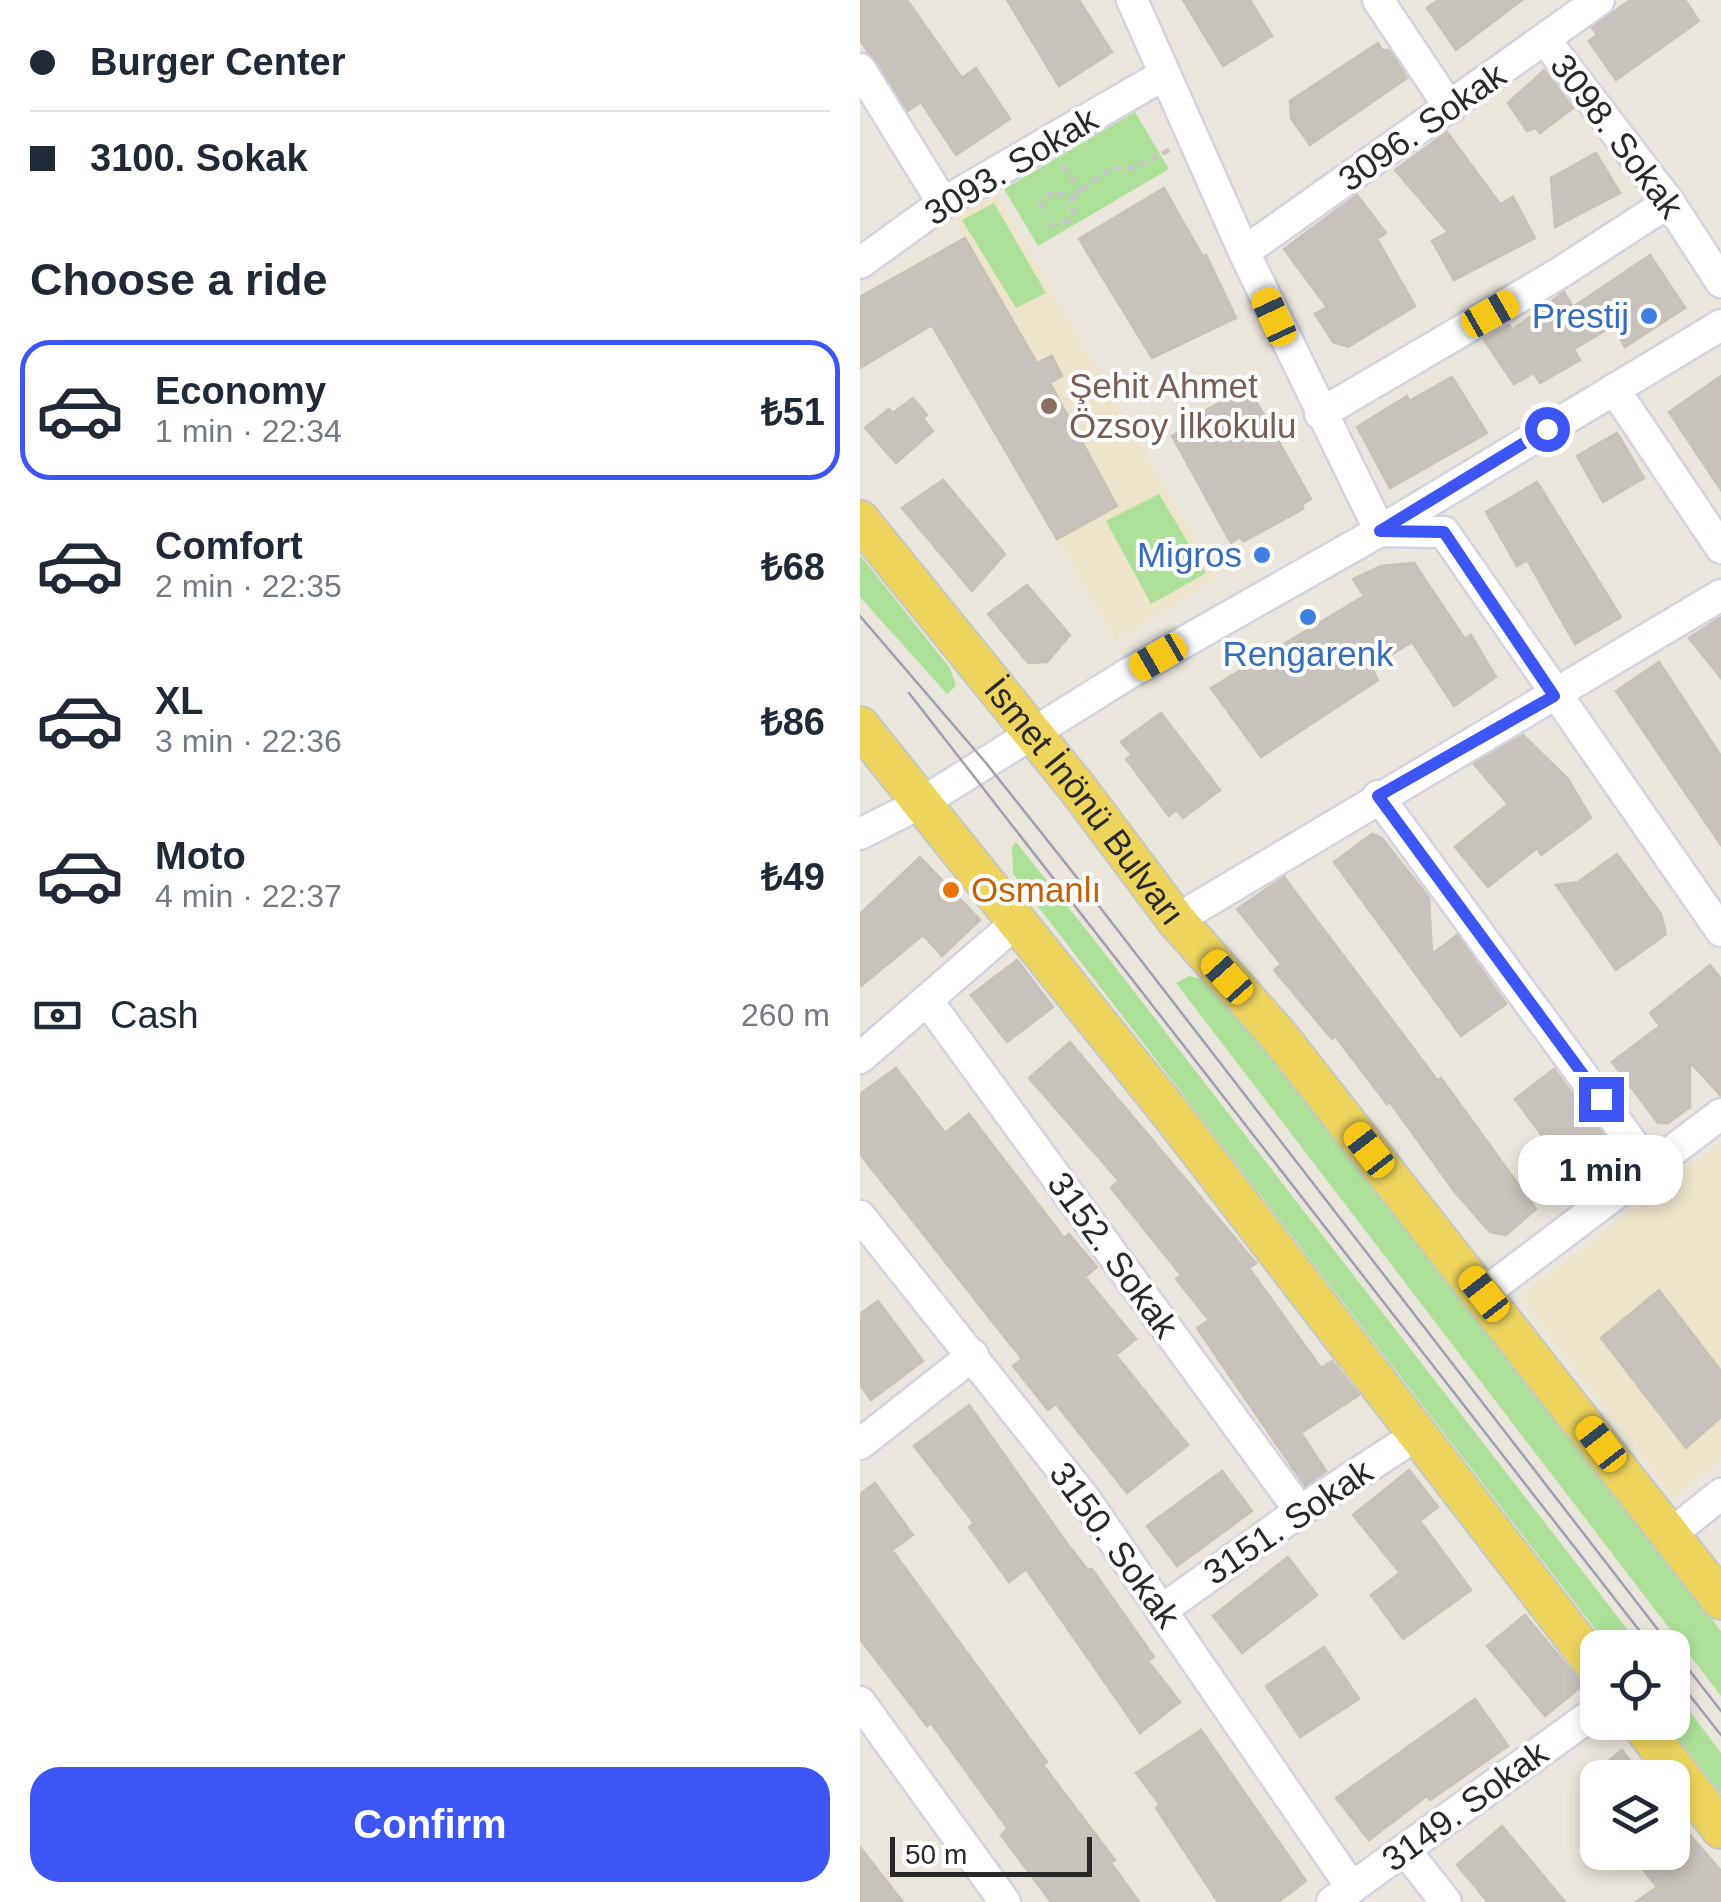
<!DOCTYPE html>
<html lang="en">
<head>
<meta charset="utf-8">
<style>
	body { margin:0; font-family:Arial,sans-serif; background:#f6f6f7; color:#1f2937; height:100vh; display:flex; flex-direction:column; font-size:38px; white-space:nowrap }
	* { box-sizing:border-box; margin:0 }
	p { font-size:32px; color:#747a83 }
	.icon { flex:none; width:55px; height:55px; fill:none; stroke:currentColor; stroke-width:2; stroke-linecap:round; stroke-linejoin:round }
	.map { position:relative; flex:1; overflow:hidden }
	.drawer { display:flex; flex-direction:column; background:#fff; width:860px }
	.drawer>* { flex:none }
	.banner { display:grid; align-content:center; height:220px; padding:0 30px; background:#fff }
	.fabs { position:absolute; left:720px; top:1630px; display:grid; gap:20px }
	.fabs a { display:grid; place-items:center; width:110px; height:110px; border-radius:20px; background:#fff; box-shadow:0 5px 15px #0003; font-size:50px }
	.scale { position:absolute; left:30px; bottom:25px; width:202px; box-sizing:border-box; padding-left:10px; border:5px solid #292929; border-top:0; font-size:28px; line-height:35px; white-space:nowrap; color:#292929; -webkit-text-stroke:8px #fff; paint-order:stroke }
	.end { position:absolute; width:45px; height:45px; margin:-22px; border:12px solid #3e55f6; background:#fff; box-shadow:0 0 0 5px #fff }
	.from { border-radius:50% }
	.bubble { position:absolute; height:70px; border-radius:30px; background:#fff; box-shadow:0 5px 15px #0003; font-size:32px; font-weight:600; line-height:70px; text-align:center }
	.car { position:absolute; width:30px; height:60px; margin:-30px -15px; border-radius:12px; box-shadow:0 0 8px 2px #0007; background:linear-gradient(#f5c518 24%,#345 0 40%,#f5c518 0 76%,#345 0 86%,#f5c518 0) }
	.banner b { display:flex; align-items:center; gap:35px; height:95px; font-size:38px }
	.banner b+b { border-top:2px solid #e0e1e3 }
	.banner i { width:25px; height:25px; background:#1f2937 }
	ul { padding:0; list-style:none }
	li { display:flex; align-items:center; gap:30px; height:140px; margin:0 20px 15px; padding:0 10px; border:5px solid transparent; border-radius:30px }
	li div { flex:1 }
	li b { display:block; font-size:38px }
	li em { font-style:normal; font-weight:600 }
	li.current { border-color:#3e55f6 }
	li>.icon { width:90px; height:90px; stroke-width:1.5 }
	h2 { padding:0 30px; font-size:45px; line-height:120px }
	.pay { display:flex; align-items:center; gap:25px; height:110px; padding:0 30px; font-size:38px }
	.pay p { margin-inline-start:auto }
	.cta { display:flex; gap:20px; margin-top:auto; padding:20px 30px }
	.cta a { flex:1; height:115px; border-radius:30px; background:#3e55f6; color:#fff; font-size:40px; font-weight:600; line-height:115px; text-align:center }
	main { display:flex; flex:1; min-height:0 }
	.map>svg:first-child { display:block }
</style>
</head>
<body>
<main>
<section class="drawer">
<div class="banner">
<b><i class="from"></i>Burger Center</b>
<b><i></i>3100. Sokak</b>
</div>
<h2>Choose a ride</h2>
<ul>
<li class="current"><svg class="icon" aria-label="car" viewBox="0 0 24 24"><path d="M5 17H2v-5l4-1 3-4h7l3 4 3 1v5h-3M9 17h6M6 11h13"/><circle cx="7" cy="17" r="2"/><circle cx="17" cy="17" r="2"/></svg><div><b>Economy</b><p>1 min · 22:34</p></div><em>₺51</em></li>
<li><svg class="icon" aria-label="car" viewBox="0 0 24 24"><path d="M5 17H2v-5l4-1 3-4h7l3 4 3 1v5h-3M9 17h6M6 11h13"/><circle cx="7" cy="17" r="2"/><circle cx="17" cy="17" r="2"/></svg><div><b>Comfort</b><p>2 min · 22:35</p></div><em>₺68</em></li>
<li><svg class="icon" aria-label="car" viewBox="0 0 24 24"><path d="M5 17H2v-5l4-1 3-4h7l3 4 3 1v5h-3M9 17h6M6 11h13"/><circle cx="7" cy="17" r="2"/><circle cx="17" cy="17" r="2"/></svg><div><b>XL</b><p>3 min · 22:36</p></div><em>₺86</em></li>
<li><svg class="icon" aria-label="car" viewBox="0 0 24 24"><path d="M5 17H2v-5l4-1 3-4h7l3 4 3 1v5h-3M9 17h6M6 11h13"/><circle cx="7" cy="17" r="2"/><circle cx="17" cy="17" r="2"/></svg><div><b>Moto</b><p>4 min · 22:37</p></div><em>₺49</em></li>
</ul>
<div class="pay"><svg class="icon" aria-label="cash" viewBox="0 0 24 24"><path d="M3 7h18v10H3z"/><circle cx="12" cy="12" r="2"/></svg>Cash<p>260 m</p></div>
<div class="cta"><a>Confirm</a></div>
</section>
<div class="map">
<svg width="861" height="1902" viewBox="0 0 861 1902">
	<rect width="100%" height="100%" fill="#ebe6db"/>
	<!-- education -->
	<path fill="#ede4cb" d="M136,193L357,578L256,641L41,272L104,239L94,216Z
		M861,1142V1460L813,1498L660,1296Z"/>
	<!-- green -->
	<path fill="#ade199" d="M275,112L309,169L178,246L144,189Z
		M134,203L186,293L156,308L102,220Z
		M299,494L346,573L291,604L246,521Z
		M0,555L90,668L96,686L87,694L0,597Z
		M156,842L232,937L781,1647H749L153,874L152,847Z
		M329,976L354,982L861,1631V1696L316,983Z
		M813,1689L861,1753V1794L806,1723L812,1722Z"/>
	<!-- building -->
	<path fill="#c7c2bb" stroke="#c7c2b5" stroke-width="2.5" d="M0,0H47L102,78L116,68L150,119L96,155L61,102L48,111L0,40Z
		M147,0H219L252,52L199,86Z
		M323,0H390L412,36L363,66Z
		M578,0H662L596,50L567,8Z
		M770,0H825L839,21L756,80L729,41L737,35L732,28Z
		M518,43L522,50H529L547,78L450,145L431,118L430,101Z
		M684,70L713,108L680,133L676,128L667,131L648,103Z
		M587,132L640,204L653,197L675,238L594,280L572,241L588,232L535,170Z
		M736,153L760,193L695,227L691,178Z
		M304,188L343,257L346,255L376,318L292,358L219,239Z
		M497,195L526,233L517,239L555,306L488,347L473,342L455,314L467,307L424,249Z
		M105,238L177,363L192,356L202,376L190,383L257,506L197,539L72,325L0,368V297Z
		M790,255L825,308L765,347L753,326L714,349L720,360L680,383L674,373L654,384L624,340L649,325L652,330L704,292L713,307Z
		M861,376V490L809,412Z
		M592,377L627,433L530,488L497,427L547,396L549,401Z
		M391,392L451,499L443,504V509L384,541L379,537L371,543L312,436L323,429L320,424L376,394L383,396Z
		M53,398L67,415L63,418L73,431L36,463L5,428L29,409L33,413Z
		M757,433L784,478L743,502L717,456Z
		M83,480L145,554L112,591L42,508Z
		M677,482L761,617L715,644L667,560L657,566L626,512Z
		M554,563L605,639L611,635L636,677L594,706L552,642L511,667L518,680L401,757L351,688L504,596L493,579L521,566Z
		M167,585L210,635L187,662L168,663L128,614Z
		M861,617V678L829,638Z
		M799,662L861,756V845L756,691Z
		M301,713L360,790L323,818L316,810L309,816L266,759L272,755L261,742Z
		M663,735L708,779L731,818L681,855L677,848L628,887L595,847L648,804L614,764Z
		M512,834L522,838L569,898L572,954L597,935L646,1004L601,1036L474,862Z
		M757,854L801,914L806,934L756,970L696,885L718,882Z
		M60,857L120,920L82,956L63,935L0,987V914Z
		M424,877L578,1081L581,1078L676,1209L646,1235L630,1232L594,1191L530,1102L527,1104L475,1036L472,1039L414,970L421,964L377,909Z
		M157,960L193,1007L147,1042L111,995Z
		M850,965L861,979V1096L830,1062V1107L808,1123H798L752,1062L800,1026L790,1013Z
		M210,1042L396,1263L389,1268L461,1368L472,1361L499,1395L441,1433L466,1471L445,1486L337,1328L349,1320L316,1279L321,1275L251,1188L259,1181L169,1078Z
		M36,1068L85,1133L109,1114L204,1238L209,1234L237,1267L225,1277L276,1339L256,1355L328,1445L267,1493L196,1404L188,1410L153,1366L162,1359L0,1154V1094Z
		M694,1069L753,1148L714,1179L655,1099Z
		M799,1290L861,1371V1417L826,1448L741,1338Z
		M18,1301L63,1361L11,1400L0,1385V1314Z
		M109,1405L206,1542L227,1569H232L294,1657L288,1661L320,1702L280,1733L166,1569L149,1582L109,1527L114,1523L54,1446Z
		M549,1470L578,1507L560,1521L611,1590L543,1639L511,1595L540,1573L493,1515Z
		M362,1471L392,1511L317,1566L287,1526Z
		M15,1483L53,1535L32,1550L187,1762L183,1765L255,1860L251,1863L279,1902H191L141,1835L148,1829L71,1723L67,1726L0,1639V1494Z
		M428,1557L457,1595L382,1653L353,1616Z
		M665,1615L723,1685L685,1716L627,1646Z
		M464,1647L499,1699L440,1737L406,1686Z
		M615,1699L648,1746L570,1800L567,1796L509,1840L476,1798Z
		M341,1730L446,1881L418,1902H358L296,1808L300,1805L276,1773Z
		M762,1750L783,1778H728Z
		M812,1814L861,1871V1902H776L797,1887L769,1852H812Z
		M642,1826L705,1902H628L597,1865Z
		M0,1847L43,1902H0Z"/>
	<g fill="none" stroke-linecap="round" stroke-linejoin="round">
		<!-- minor casing -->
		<g stroke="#d1d3e2" stroke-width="35">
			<path id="minor" d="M272,0L384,252L520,531L584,532L861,931
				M518,0L590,108
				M686,41L809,202L861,282
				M0,69L83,203
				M384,252L739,0
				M0,263L83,203L305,74
				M754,389L861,548
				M460,414L698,274L809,202
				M518,796L789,1166
				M0,834L63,802L266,675L520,531L861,325
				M316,920L861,595
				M67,1000L440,1511
				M0,1058L157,922
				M0,1216L225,1499L492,1888
				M623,1294L861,1114
				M0,1444L113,1355
				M811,1534L861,1494
				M302,1610L440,1511L555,1436
				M0,1702L145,1902
				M545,1850L586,1902
				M472,1902L738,1710"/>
		</g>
		<!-- major casing -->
		<g stroke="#c7c7c7" stroke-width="42">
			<g id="major">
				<path id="s1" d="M0,520L218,789L316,920L418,1035L861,1600"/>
				<path d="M0,726L315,1119L738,1669"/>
				<path d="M779,1722L861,1829"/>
			</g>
		</g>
		<!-- path -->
		<path stroke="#c7c7c7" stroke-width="5" stroke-dasharray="8 5" stroke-linecap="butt" d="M203,165L220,191
			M212,198L251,168H275L311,149
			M179,208L192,191L212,198L213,214L208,221L193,225L185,221"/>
		<!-- minor -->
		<use href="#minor" stroke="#fff" stroke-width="30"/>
		<!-- major -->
		<use href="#major" stroke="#eed55e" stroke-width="38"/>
		<!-- tram -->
		<path stroke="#9ea0b3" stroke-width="2.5" d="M0,616L126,763L222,884L812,1648
			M49,693L793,1648
			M812,1648L861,1711
			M812,1673L861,1735"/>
	</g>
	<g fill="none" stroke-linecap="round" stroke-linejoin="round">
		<!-- route -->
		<path stroke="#3e55f6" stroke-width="12" d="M687,429L520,531L584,532L694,696L518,796L741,1099"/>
	</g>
	<!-- markers -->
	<g fill="#3f7fe0" stroke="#fff" stroke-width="4">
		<circle cx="789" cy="316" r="10"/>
		<circle cx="402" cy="555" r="10"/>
		<circle cx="448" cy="617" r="10"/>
	</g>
	<circle fill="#8d6e63" stroke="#fff" stroke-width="4" cx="189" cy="406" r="10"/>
	<circle fill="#e8710a" stroke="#fff" stroke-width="4" cx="91" cy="890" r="10"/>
	<g text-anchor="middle" stroke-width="8" stroke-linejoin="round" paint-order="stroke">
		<!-- street labels -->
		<g font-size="35" fill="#292929" stroke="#fff">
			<text transform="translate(562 127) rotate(-35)" y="12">3096. Sokak</text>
			<text transform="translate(757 136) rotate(53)" y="12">3098. Sokak</text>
			<text transform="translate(151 166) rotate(-31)" y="12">3093. Sokak</text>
			<text dy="12" stroke="none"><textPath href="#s1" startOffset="360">İsmet İnönü Bulvarı</textPath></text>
			<text transform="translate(253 1255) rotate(54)" y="12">3152. Sokak</text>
			<text transform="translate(428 1522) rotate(-34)" y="12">3151. Sokak</text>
			<text transform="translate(255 1545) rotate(54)" y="12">3150. Sokak</text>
			<text transform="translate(605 1806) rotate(-36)" y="12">3149. Sokak</text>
		</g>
		<!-- shop labels -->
		<g font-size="35" fill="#366cbe" stroke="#fff" text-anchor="end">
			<text x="769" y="328">Prestij</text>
			<text x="382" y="567">Migros</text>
			<text x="448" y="666" text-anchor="middle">Rengarenk</text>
		</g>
		<!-- education labels -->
		<g font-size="35" fill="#785e54" stroke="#fff" text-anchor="start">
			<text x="209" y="398">Şehit Ahmet<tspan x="209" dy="40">Özsoy İlkokulu</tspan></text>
		</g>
		<!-- food labels -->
		<g font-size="35" fill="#c56008" stroke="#fff" text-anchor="start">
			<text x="111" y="902">Osmanlı</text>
		</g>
	</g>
</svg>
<div class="fabs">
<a><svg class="icon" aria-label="locate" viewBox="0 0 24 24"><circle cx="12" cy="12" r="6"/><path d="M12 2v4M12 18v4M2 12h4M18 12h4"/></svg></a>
<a><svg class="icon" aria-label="layers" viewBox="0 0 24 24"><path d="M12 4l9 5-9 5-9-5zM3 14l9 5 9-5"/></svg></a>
</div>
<div class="scale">50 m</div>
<i class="end from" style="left:687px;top:429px"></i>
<i class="end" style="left:741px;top:1099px"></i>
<div class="bubble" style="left:658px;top:1135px;width:165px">1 min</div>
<i class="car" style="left:630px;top:314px;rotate:60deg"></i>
<i class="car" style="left:414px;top:317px;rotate:335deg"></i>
<i class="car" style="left:298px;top:657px;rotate:240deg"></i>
<i class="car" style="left:367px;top:977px;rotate:318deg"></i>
<i class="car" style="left:509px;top:1150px;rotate:322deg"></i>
<i class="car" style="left:624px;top:1294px;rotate:322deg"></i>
<i class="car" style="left:741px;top:1444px;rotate:322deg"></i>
</div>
</main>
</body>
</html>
